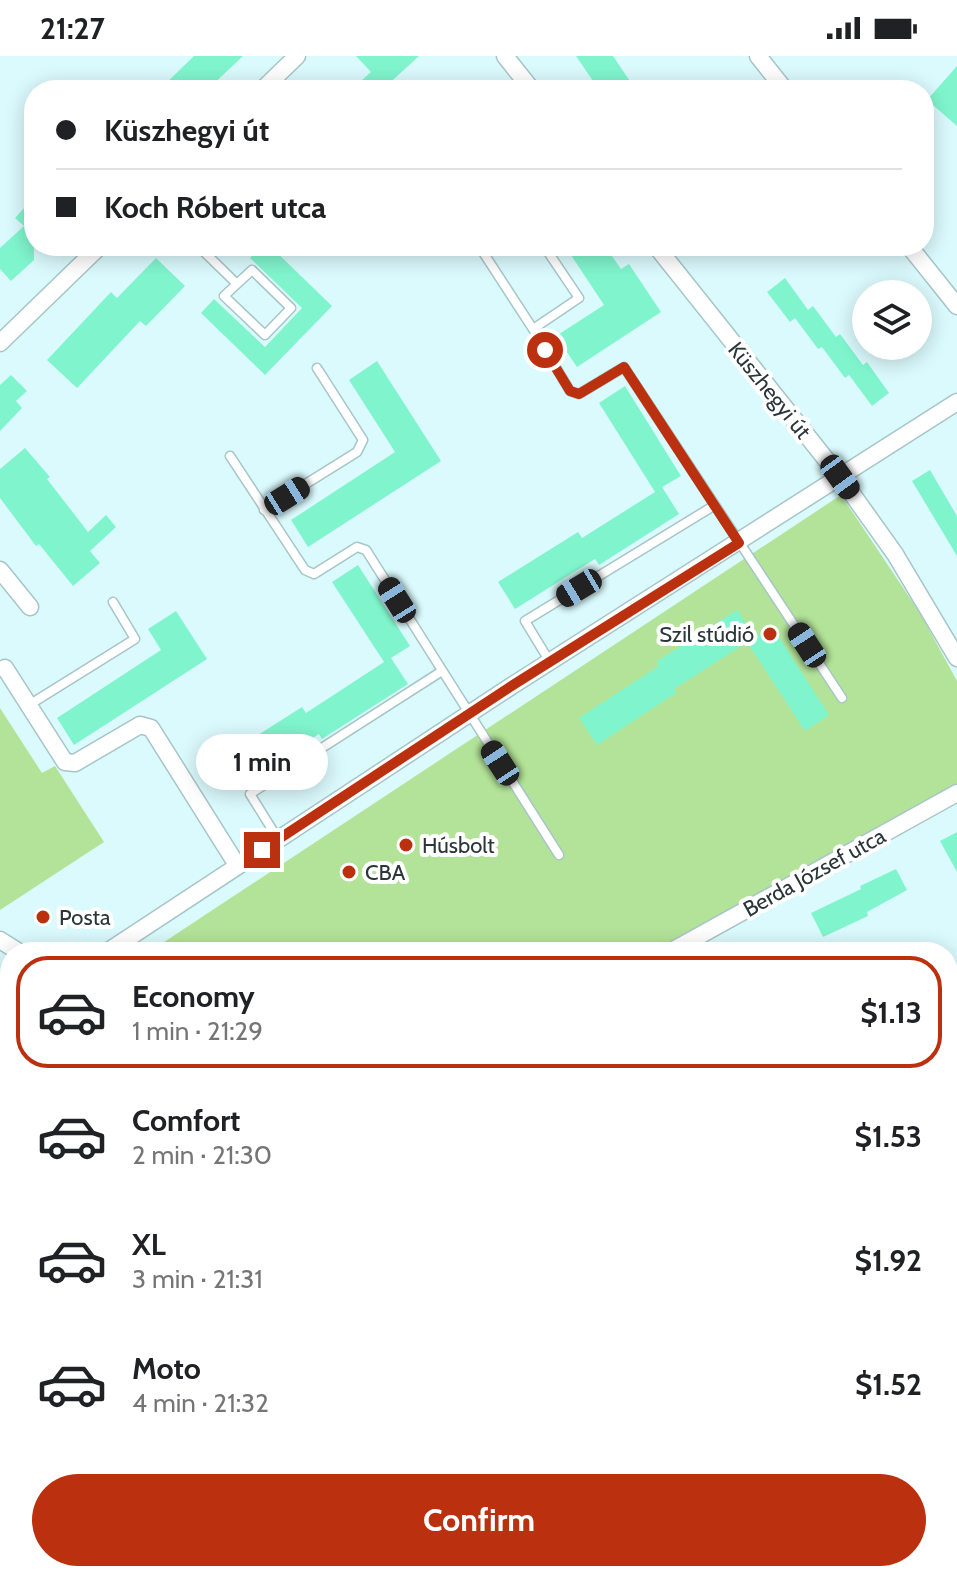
<!DOCTYPE html>
<html lang="en">
<head>
<meta charset="utf-8">
<style>
	body { margin:0; font-family:Cabin,sans-serif; background:#f6f6f6; color:#202124; height:100vh; display:flex; flex-direction:column; font-size:30px; white-space:nowrap }
	* { box-sizing:border-box; margin:0 }
	p { font-size:26px; color:#757577 }
	.icon { flex:none; width:44px; height:44px; fill:none; stroke:currentColor; stroke-width:2; stroke-linecap:round; stroke-linejoin:round }
	.map { position:relative; flex:1; overflow:hidden }
	.sheet { position:absolute; left:0px; top:886px; width:958px; height:640px; display:flex; flex-direction:column; background:#fff; border-radius:32px 32px 0 0; box-shadow:0 4px 20px #0003 }
	.sheet>* { flex:none }
	.top-card { position:absolute; left:24px; top:24px; width:910px; height:176px; border-radius:32px; box-shadow:0 4px 20px #0003; display:grid; align-content:center; height:176px; padding:0 32px; background:#fff }
	.tools { position:absolute; left:852px; top:224px; display:grid; gap:16px }
	.tools a { display:grid; place-items:center; width:80px; height:80px; border-radius:50%; background:#fff; box-shadow:0 4px 20px #0003; font-size:40px }
	.end { position:absolute; width:36px; height:36px; margin:-18px; border:10px solid #bb300f; background:#fff; box-shadow:0 0 0 4px #fff }
	.from { border-radius:50% }
	.bubble { position:absolute; height:56px; border-radius:28px; background:#fff; box-shadow:0 4px 20px #0003; font-size:26px; font-weight:700; line-height:56px; text-align:center }
	.car { position:absolute; width:24px; height:48px; margin:-24px -12px; border-radius:10px; box-shadow:0 0 6px 2px #0007; background:linear-gradient(#222 24%,#8ab4d8 0 40%,#222 0 76%,#8ab4d8 0 86%,#222 0) }
	.top-card b { display:flex; align-items:center; gap:28px; height:76px; font-size:30px }
	.top-card b+b { border-top:2px solid #e0e0e0 }
	.top-card i { width:20px; height:20px; background:#202124 }
	ul { padding:14px 0 0; list-style:none }
	li { display:flex; align-items:center; gap:24px; height:112px; margin:0 16px 12px; padding:0 16px; border:4px solid transparent; border-radius:32px }
	li div { flex:1 }
	li b { display:block; font-size:30px }
	li em { font-style:normal; font-weight:700 }
	li.active { border-color:#bb300f }
	li>.icon { width:72px; height:72px; stroke-width:1.5 }
	.primary-button { display:flex; gap:16px; margin-top:auto; padding:16px 32px }
	.primary-button a { flex:1; height:92px; border-radius:48px; background:#bb300f; color:#fff; font-size:32px; font-weight:700; line-height:92px; text-align:center }
	.status { display:flex; justify-content:space-between; align-items:center; height:56px; padding:0 40px; background:#fff; direction:ltr }
	.status svg { height:22px; fill:currentColor }
	.map>svg:first-child { display:block }
</style>
</head>
<body>
<div class="status"><b>21:27</b><svg viewBox="0 0 49 12"><path d="M0 12V9h3v3zM5 12V6h3v6zM10 12V3h3v9zM15 12V0h3v12zM26 1h20v11H26zM47 4h2v5h-2z"/></svg></div>
<div class="map">
<svg width="957" height="1526" viewBox="0 0 957 1526">
	<rect width="100%" height="100%" fill="#dbfafd"/>
	<!-- green -->
	<path fill="#b3e398" d="M841,439L920,557L957,625V729L654,896H149Z
		M0,652L42,717L55,710L104,786L0,854Z"/>
	<!-- building -->
	<path fill="#80f5cd" d="M194,0H243L207,34H159Z
		M356,0H419L382,34H351L371,16Z
		M576,0H613L636,34H599Z
		M957,10V70L927,44Z
		M26,150L34,158V204L11,225L0,213V192L24,170L15,162Z
		M261,190H270L332,250L265,319L201,257L214,243L265,291L302,252L250,202Z
		M565,190H605L621,213L629,208L661,256L577,311L556,280L604,249Z
		M156,202L185,230L146,270L140,265L77,332L47,304L111,236L117,242Z
		M785,222L808,254L813,250L836,281L840,278L863,309L867,306L889,337L872,350L849,319L845,322L822,291L818,293L795,262L790,266L767,236Z
		M377,305L441,405L308,491L291,464L395,396L349,324Z
		M11,319L27,335L16,345L22,352L0,375V329Z
		M625,330L681,420L662,431L679,458L599,509L595,503L515,553L498,526L578,476L582,482L655,436L599,347Z
		M25,392L50,421L47,423L88,476L106,459L116,471L90,495L100,507L73,530L39,488L36,490L0,442V413Z
		M930,414L957,460V500L912,425Z
		M358,509L410,590L391,602L408,628L322,683L319,678L235,732L217,705L302,651L306,657L384,606L332,526Z
		M737,554L755,581L674,633L676,637L597,689L579,662L659,610L656,606Z
		M176,555L207,603L74,689L57,662L161,594L148,573Z
		M772,570L829,659L805,675L747,586Z
		M957,776V816L940,785Z
		M896,813L907,834L867,856L868,860L823,881L811,857L861,833L860,830Z"/>
	<g fill="none" stroke-linecap="round" stroke-linejoin="round">
		<!-- service casing -->
		<g stroke="#a7c5c7" stroke-width="11">
			<path id="service" d="M198,190L237,228
				M479,190L533,273
				M544,190L579,242L533,273L570,335L579,338L624,311L842,642
				M252,214L291,252L265,279L224,240Z
				M230,400L305,514L314,518L357,491L366,494L559,799
				M264,454L357,396L363,384L317,312
				M550,606L525,565L715,449
				M29,649L135,583L113,546
				M278,783L250,738L442,615
				M0,1095L10,1110"/>
		</g>
		<!-- minor casing -->
		<g stroke="#a7c5c7" stroke-width="19">
			<path id="minor" d="M505,0L532,34
				M758,0L785,34
				M262,34L297,0
				M656,190L840,421L895,498L957,602
				M909,190L957,250
				M0,287L100,190
				M0,514L30,551
				M5,612L65,706L75,707L140,669L151,672L237,809
				M0,884L19,896
				M107,896L513,629L957,346
				M670,896L957,737
				M0,970L10,963
				M948,999L957,994
				M0,1305L10,1298
				M948,1368L957,1363
				M0,1468L10,1483
				M948,1508L957,1525
				M33,1516L39,1526
				M515,1516L526,1526
				M403,1526L414,1516
				M720,1526L730,1516"/>
		</g>
		<!-- service -->
		<use href="#service" stroke="#fff" stroke-width="8"/>
		<!-- minor -->
		<use href="#minor" stroke="#fff" stroke-width="16"/>
	</g>
	<g fill="none" stroke-linecap="round" stroke-linejoin="round">
		<!-- route -->
		<path stroke="#bb300f" stroke-width="10" d="M262,794L513,629L739,487L624,311L579,338L570,335L545,294"/>
	</g>
	<!-- markers -->
	<g fill="#bb300f" stroke="#fff" stroke-width="3">
		<circle cx="770" cy="578" r="8"/>
		<circle cx="406" cy="789" r="8"/>
		<circle cx="349" cy="816" r="8"/>
		<circle cx="43" cy="861" r="8"/>
	</g>
	<g text-anchor="middle" stroke-width="8" stroke-linejoin="round" paint-order="stroke">
		<!-- street labels -->
		<g font-size="22" fill="#2a3637" stroke="#fff">
			<text transform="translate(770 334) rotate(51)" y="8">Küszhegyi út</text>
			<text transform="translate(814 816) rotate(-29)" y="8">Berda József utca</text>
		</g>
		<!-- poi labels -->
		<g font-size="22" fill="#2a3637" stroke="#fff" text-anchor="start">
			<text x="754" y="586" text-anchor="end">Szil stúdió</text>
			<text x="422" y="797">Húsbolt</text>
			<text x="365" y="824">CBA</text>
			<text x="59" y="869">Posta</text>
		</g>
	</g>
</svg>
<div class="tools">
<a><svg class="icon" aria-label="layers" viewBox="0 0 24 24"><path d="M12 4l9 5-9 5-9-5zM3 14l9 5 9-5"/></svg></a>
</div>
<i class="end from" style="left:545px;top:294px"></i>
<i class="end" style="left:262px;top:794px"></i>
<div class="bubble" style="left:196px;top:678px;width:132px">1 min</div>
<i class="car" style="left:840px;top:421px;rotate:144deg"></i>
<i class="car" style="left:287px;top:440px;rotate:58deg"></i>
<i class="car" style="left:579px;top:532px;rotate:239deg"></i>
<i class="car" style="left:397px;top:544px;rotate:328deg"></i>
<i class="car" style="left:807px;top:589px;rotate:327deg"></i>
<i class="car" style="left:500px;top:707px;rotate:327deg"></i>
<div class="top-card">
<b><i class="from"></i>Küszhegyi út</b>
<b><i></i>Koch Róbert utca</b>
</div>
<section class="sheet">
<ul>
<li class="active"><svg class="icon" aria-label="car" viewBox="0 0 24 24"><path d="M5 17H2v-5l4-1 3-4h7l3 4 3 1v5h-3M9 17h6M6 11h13"/><circle cx="7" cy="17" r="2"/><circle cx="17" cy="17" r="2"/></svg><div><b>Economy</b><p>1 min · 21:29</p></div><em>$1.13</em></li>
<li><svg class="icon" aria-label="car" viewBox="0 0 24 24"><path d="M5 17H2v-5l4-1 3-4h7l3 4 3 1v5h-3M9 17h6M6 11h13"/><circle cx="7" cy="17" r="2"/><circle cx="17" cy="17" r="2"/></svg><div><b>Comfort</b><p>2 min · 21:30</p></div><em>$1.53</em></li>
<li><svg class="icon" aria-label="car" viewBox="0 0 24 24"><path d="M5 17H2v-5l4-1 3-4h7l3 4 3 1v5h-3M9 17h6M6 11h13"/><circle cx="7" cy="17" r="2"/><circle cx="17" cy="17" r="2"/></svg><div><b>XL</b><p>3 min · 21:31</p></div><em>$1.92</em></li>
<li><svg class="icon" aria-label="car" viewBox="0 0 24 24"><path d="M5 17H2v-5l4-1 3-4h7l3 4 3 1v5h-3M9 17h6M6 11h13"/><circle cx="7" cy="17" r="2"/><circle cx="17" cy="17" r="2"/></svg><div><b>Moto</b><p>4 min · 21:32</p></div><em>$1.52</em></li>
</ul>
<div class="primary-button"><a>Confirm</a></div>
</section>
</div>
</body>
</html>
